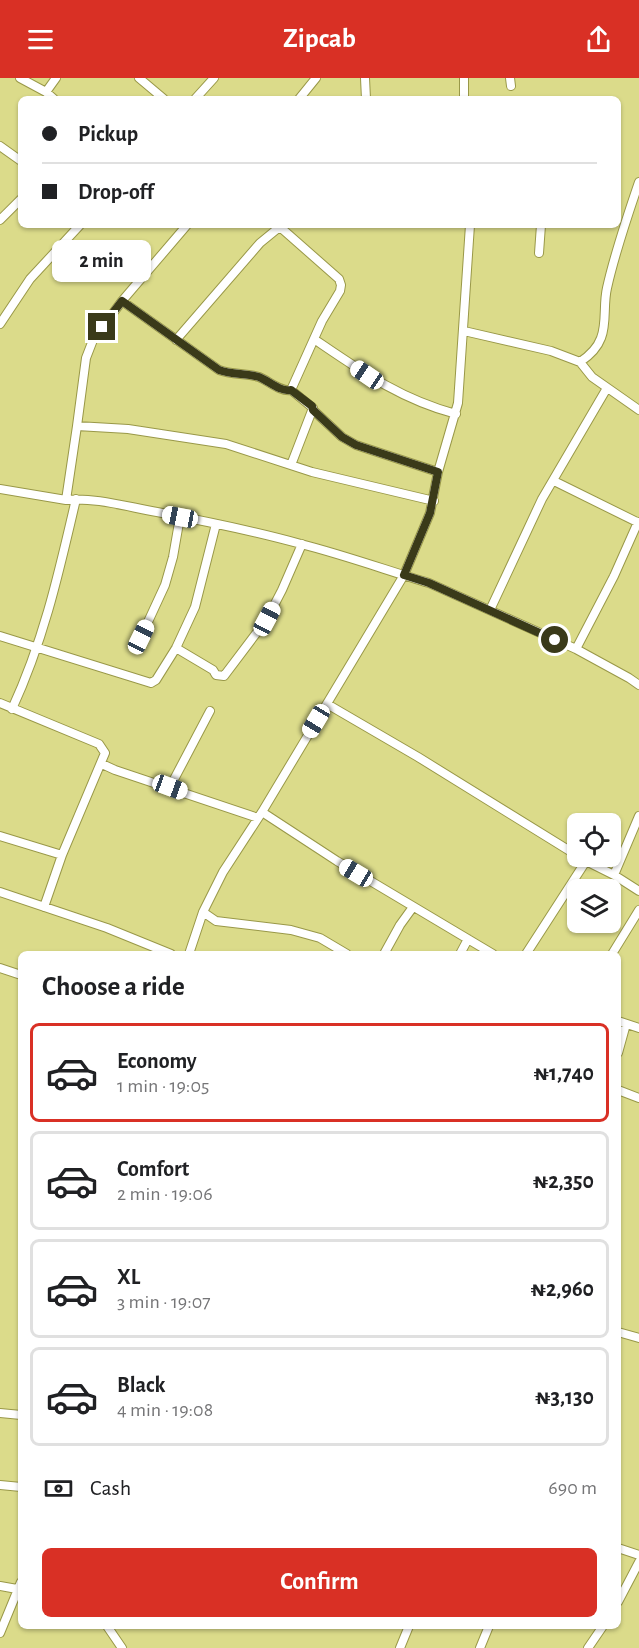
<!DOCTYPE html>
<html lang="en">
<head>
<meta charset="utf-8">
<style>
	body { margin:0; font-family:"Alegreya Sans",sans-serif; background:#f2f2f2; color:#202124; height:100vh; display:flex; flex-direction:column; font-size:22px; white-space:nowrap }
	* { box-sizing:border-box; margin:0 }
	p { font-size:20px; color:#757577 }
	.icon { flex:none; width:33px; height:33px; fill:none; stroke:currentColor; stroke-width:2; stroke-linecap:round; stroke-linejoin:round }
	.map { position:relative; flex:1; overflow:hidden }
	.panel { position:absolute; left:18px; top:873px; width:603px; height:678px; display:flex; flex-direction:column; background:#fff; border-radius:9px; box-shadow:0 2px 4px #0004 }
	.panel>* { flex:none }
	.top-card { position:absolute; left:18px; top:18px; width:603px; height:132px; border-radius:9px; box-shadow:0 2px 4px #0004; display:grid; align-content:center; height:132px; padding:0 24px; background:#fff }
	.tools { position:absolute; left:567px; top:735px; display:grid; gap:12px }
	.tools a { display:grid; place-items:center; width:54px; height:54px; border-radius:9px; background:#fff; box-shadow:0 2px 4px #0004; font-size:30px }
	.end { position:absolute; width:27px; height:27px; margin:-14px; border:8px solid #3a3a19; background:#fff; box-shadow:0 0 0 3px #fff }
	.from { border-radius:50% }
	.bubble { position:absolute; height:42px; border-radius:9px; background:#fff; box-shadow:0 2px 4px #0004; font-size:20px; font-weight:700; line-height:42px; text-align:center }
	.car { position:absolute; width:18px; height:36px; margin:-18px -9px; border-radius:8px; box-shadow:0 0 4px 2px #0007; background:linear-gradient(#fff 24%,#345 0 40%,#fff 0 76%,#345 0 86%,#fff 0) }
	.top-card b { display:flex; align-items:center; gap:21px; height:57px; font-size:22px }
	.top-card b+b { border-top:2px solid #e0e0e0 }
	.top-card i { width:15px; height:15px; background:#202124 }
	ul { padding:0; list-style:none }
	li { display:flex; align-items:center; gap:18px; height:99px; margin:0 12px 9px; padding:0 12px; border:3px solid #e0e0e0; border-radius:9px }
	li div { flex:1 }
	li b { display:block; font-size:22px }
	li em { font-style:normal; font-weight:700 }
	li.selected { border-color:#d93025 }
	li>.icon { width:54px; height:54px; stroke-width:1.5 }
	h2 { padding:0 24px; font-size:27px; line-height:72px }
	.pay { display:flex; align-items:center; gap:15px; height:66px; padding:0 24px; font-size:22px }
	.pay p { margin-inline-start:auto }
	.button { display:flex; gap:12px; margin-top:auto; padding:12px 24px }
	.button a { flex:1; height:69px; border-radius:9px; background:#d93025; color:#fff; font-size:24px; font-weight:700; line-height:69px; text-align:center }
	header { display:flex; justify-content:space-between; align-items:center; height:78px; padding:0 24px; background:#d93025; color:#fff; font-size:27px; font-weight:700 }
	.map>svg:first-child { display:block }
</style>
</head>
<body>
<header><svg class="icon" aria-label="menu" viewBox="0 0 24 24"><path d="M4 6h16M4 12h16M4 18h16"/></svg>Zipcab<svg class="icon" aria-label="share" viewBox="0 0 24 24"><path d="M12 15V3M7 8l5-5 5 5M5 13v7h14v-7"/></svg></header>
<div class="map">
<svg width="639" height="1570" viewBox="0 0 639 1570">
	<rect width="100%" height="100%" fill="#dbdb8a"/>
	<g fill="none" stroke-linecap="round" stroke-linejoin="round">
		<!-- minor casing -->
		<g stroke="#999848" stroke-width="10">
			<path id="minor" d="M20,0L46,14L54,21
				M139,0L164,21
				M365,0L366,21
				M464,0V21
				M510,0L511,8
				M46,14L56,0
				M195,21L214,0
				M299,21L316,0
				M0,68L21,83
				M0,142L21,121
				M539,175L541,147
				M122,223L219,292C232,297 246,295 259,299C269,303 280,314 291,312L322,243L340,213L341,207L339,201L280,149
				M0,246L30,201L80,147
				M464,253L551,273L580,284L592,299L639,332
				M314,261C361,293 400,321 456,336
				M176,262L260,165L282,147
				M580,284C589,278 597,271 601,260C607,245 603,227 607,210C615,174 627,139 639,104
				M291,312L313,330L291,387
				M313,332L342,359L356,367L438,394
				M77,348L86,280L93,262L122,223L187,147
				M554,403L639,445
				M0,411L66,422C95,419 128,429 157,434C205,443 254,453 301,466C344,477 386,492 429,505L576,571L629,600L639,607
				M66,422L77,348L128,351L226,366L312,394L434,423
				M490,532L542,421L607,310
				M0,558L151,605L156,602L176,570L195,529L216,446
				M141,559L165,507L173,479L180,439
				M176,570L213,592L216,597L224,598L267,541L282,512L302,466
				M576,571L614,498L638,444
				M0,625L99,666L105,675L62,777L44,829
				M327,626L418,679L578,778
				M12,631C44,562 59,494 76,421
				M102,686L115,692L258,740
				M170,709L210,633
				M262,734L337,783L493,876
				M639,738L614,797L639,813
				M0,758L62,777
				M582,781L614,797
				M0,814L107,850L171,876
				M203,834L216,843L291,852L320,860L347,876
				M189,876L203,834L223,794L262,734L404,497L430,435L438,394L458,325L470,147
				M384,876L400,847L413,829
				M460,876L468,861
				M526,876L586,783
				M612,876L639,832
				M0,890L21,897
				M618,943L639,950
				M618,975L626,946
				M618,1012L639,1020
				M618,1254L639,1260
				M0,1335L21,1337
				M0,1407L21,1409
				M618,1470L639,1477
				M0,1508L17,1511
				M618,1524L639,1484
				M107,1548L122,1570
				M0,1555L21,1504
				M400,1570L409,1548
				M480,1570L489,1548
				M588,1570L603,1548"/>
		</g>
		<!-- minor -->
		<use href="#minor" stroke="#fff" stroke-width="8"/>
	</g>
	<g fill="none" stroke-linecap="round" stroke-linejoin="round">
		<!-- route -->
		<path stroke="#3a3a19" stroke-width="8" d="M102,249L122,223L219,292C232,297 246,295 259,299C269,303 280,314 291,312L312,328L313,332L342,359L356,367L438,394L430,435L404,497L429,505L555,562"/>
	</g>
</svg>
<div class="tools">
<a><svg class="icon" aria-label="locate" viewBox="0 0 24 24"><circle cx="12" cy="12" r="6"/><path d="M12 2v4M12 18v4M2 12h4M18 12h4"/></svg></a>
<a><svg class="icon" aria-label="layers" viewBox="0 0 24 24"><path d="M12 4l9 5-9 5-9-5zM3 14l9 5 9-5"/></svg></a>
</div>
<i class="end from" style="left:555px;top:562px"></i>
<i class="end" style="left:102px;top:249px"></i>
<div class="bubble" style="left:52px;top:162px;width:99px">2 min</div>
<i class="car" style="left:367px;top:297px;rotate:304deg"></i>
<i class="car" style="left:180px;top:439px;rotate:281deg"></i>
<i class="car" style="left:267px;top:541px;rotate:28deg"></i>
<i class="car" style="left:141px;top:559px;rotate:26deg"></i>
<i class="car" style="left:316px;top:643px;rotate:211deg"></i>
<i class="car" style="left:170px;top:709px;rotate:110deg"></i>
<i class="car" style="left:356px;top:795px;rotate:301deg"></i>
<div class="top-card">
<b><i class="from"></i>Pickup</b>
<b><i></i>Drop-off</b>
</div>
<section class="panel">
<h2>Choose a ride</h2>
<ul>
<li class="selected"><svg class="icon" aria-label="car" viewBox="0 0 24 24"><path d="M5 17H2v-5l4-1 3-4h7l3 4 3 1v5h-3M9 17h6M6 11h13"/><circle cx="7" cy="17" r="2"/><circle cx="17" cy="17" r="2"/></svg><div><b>Economy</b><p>1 min · 19:05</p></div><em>₦1,740</em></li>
<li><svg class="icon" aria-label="car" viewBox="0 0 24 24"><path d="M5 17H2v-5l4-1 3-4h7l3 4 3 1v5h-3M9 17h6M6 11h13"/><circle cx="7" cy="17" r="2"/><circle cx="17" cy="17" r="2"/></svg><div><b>Comfort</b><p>2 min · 19:06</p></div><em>₦2,350</em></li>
<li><svg class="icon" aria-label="car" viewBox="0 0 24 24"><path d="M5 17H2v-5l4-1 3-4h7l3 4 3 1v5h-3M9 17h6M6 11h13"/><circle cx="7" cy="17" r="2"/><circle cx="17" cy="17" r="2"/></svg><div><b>XL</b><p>3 min · 19:07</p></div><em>₦2,960</em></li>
<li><svg class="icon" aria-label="car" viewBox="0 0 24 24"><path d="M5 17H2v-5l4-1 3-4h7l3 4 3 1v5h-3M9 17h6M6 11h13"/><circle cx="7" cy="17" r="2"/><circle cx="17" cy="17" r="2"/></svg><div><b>Black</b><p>4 min · 19:08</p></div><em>₦3,130</em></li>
</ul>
<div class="pay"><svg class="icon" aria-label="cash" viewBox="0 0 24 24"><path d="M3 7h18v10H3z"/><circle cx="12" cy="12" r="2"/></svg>Cash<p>690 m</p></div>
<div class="button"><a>Confirm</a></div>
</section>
</div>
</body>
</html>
